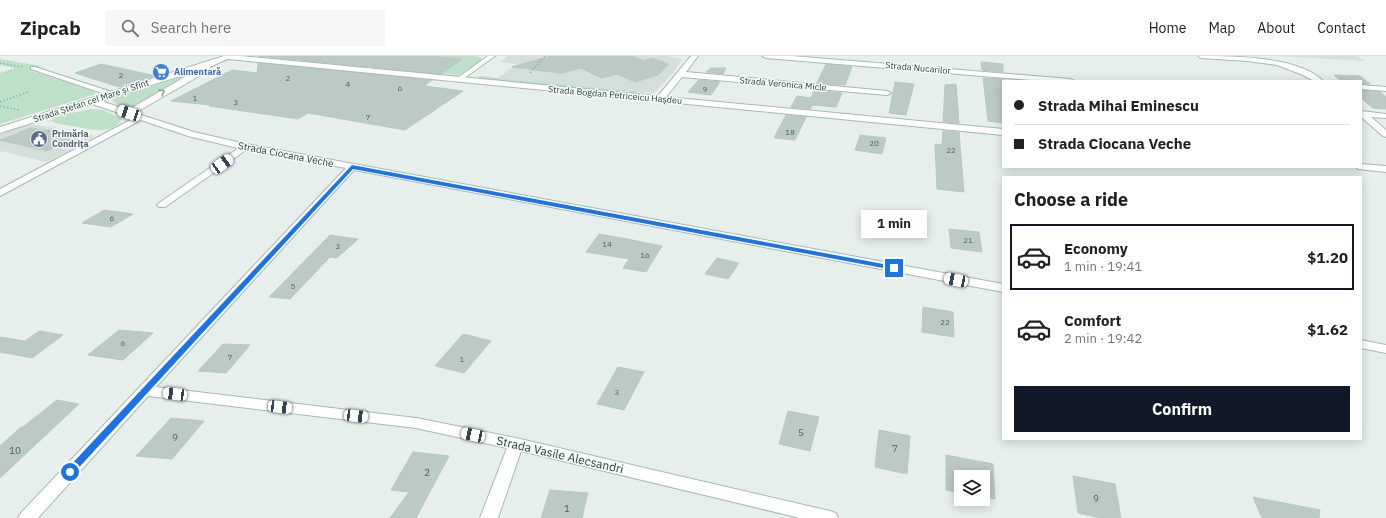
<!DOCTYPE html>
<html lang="en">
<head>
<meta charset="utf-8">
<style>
	body { margin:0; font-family:"IBM Plex Sans",sans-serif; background:#f6f6f6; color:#202124; height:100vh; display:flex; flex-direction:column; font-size:15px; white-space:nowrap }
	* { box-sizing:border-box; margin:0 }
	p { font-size:13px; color:#757577 }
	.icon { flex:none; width:22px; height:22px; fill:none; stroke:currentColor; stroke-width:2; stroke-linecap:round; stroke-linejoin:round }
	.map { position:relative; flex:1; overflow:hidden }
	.side { position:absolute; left:1002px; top:120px; width:360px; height:264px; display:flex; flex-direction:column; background:#fff; border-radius:0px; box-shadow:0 2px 10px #0003 }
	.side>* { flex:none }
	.guide { position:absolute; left:1002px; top:24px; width:360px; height:88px; border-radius:0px; box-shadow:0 2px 10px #0003; display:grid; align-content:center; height:88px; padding:0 12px; background:#fff }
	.fabs { position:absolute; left:954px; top:414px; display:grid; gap:8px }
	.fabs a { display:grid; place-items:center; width:36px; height:36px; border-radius:0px; background:#fff; box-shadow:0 2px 10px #0003; font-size:20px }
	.end { position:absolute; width:18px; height:18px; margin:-9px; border:5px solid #1a73e8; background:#fff; box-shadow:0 0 0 2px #fff }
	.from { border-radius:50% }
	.bubble { position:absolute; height:28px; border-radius:0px; background:#fff; box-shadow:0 2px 10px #0003; font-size:13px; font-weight:800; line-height:28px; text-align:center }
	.car { position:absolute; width:12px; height:24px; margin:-12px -6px; border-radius:5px; box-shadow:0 0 3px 1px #0007; background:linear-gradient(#fff 24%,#345 0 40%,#fff 0 76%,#345 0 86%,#fff 0) }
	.guide b { display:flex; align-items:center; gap:14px; height:38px; font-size:15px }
	.guide b+b { border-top:1px solid #e0e0e0 }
	.guide i { width:10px; height:10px; background:#202124 }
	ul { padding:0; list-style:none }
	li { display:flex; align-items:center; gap:12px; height:66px; margin:0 8px 6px; padding:0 4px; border:2px solid transparent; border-radius:0px }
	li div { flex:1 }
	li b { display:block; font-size:15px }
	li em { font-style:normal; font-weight:800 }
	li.active { border-color:#111827 }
	li>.icon { width:36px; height:36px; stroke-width:1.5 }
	h2 { padding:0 12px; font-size:18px; line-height:48px }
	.primary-button { display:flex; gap:8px; margin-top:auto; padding:8px 12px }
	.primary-button a { flex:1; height:46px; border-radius:0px; background:#111827; color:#fff; font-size:16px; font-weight:800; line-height:46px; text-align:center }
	header { display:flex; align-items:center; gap:24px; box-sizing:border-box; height:56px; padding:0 20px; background:#fff; border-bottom:1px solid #e0e0e0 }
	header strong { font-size:19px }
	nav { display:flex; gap:22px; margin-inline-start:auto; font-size:14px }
	.search { width:280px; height:36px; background:#f6f6f6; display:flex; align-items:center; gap:10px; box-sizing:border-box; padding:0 14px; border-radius:0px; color:#757577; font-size:15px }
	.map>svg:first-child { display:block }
</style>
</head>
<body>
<header>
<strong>Zipcab</strong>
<div class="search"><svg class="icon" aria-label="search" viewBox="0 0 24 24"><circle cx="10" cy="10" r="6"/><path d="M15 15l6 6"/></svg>Search here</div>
<nav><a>Home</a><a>Map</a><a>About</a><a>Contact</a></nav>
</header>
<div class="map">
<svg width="1386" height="462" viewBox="0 0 1386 462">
	<rect width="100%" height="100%" fill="#e6efeb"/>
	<!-- built -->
	<path fill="#d4dfda" d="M508,0H667L682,3L673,17L654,37L498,22L517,8L500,6Z
		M1277,0H1357L1365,5Z
		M28,69H37L92,79L93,82L47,106L0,95V78Z"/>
	<!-- green -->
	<path fill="#bfe0c8" d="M286,0H473L480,1L482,3V5L458,19L282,3Z
		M0,3L41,10L29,14L91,34L96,38L0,68V17L15,12L0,9Z
		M192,18L134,50C127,52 116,50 112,44L120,40Z
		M482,20L498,22L644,36L641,39L472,22Z
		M91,53L103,54L122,63C112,80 88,73 72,70C65,69 57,68 51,65L56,60Z"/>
	<!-- building -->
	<path fill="#bbcac4" stroke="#b8c9c2" d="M258,0H424L462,3L441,18Z
		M551,0H632L644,5L651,2L669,8L658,19L635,26L617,18L602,22L580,12L562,17L512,11Z
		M981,6L1003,8V16L982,14Z
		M258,7L432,24L424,30L463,35L405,74L308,57L298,63L209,50L211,49L171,45L232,14L257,17Z
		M101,8L156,20L119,31L75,17Z
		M826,8L852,11L845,29L817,27Z
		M711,12H726L723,18L706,16Z
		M1334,19L1360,20L1370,28H1361V25H1341Z
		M983,22L1003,23V67L988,65Z
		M699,24L720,26L711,39L688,36Z
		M895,26L914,28L906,59L889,57Z
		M956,28L959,67L943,66L945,29Z
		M814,34L842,37L836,51L813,49L810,53L791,51L797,40L811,42Z
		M1361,34L1380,36L1386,41V53L1373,52L1361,42Z
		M786,59L806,61L795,84L774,82Z
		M31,72L48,75L77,82L46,95L0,84Z
		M943,75L959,76L964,136L937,133L935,88L942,89Z
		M860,79L886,82L882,98L855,94Z
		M104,154L133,158L111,171L82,167Z
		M949,173L979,176L982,196L951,192Z
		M599,178L622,182L662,190L646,216L623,212L629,203L586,196Z
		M330,179L358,183L337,202L330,201L290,243L269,241Z
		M717,202L739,207L728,223L705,218Z
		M923,251L953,256L954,281L922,276Z
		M119,274L153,277L123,304L88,299Z
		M39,275L63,279L32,302L0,296V281L25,285Z
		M463,278L491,285L464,317L435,310Z
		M223,288L250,289L226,317L198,315Z
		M618,311L644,316L624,354L597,348Z
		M57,344L79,348L0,422V390L21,371H23Z
		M788,355L819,361L810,395L779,388Z
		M171,362L204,365L172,403L136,400Z
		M879,374L910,380L907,418L875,411Z
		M413,396L449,400L416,462H390L409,436L391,434Z
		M946,399L993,408L995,443L983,441V421H961V437L946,434Z
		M1073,420L1115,428L1121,462H1101L1078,457Z
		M550,434L588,437L582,462H541Z
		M1253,441L1320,454L1319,462H1262Z"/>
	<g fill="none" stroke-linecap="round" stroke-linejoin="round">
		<!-- lane casing -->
		<g stroke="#a8b8b2" stroke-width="2">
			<path id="lane" d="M488,0H495L460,25H456V23Z
				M31,11H35L118,38L114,40H111L31,13Z
				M243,89H246L250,91L165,151H159L157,149L159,147Z"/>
		</g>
		<!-- street casing -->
		<g stroke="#a8b8b2" stroke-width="2">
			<path id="street" d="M225,0H240L658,40L691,0H698L686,16L887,35L891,37L887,39L682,21L666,41L1003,73V79L228,3L226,2Z
				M762,0H792L1070,23L1074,25H1043L766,2Z
				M1198,0C1232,0 1298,0 1323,25H1314L1303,19L1277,9L1247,5L1201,2Z
				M206,6H209L213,8L206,16L135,57L194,76L246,88L1003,228V236L354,114L156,331L416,362L516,382L830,455L836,457L838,462H800L521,395L498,462H480L507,392L416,372L148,340L38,462H18L21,457L346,112L246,94L188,80L141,64L0,140V133L134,62L89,47V43H95L128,54L200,12Z
				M1361,29L1386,31V35L1361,33Z
				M1361,55L1386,58V62L1371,61L1386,74V81L1383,80L1361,61Z
				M1361,108L1386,110V116L1358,113L1356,111H1361Z
				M1361,284L1386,289V297L1361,292Z"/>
		</g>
		<!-- secondary casing -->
		<g stroke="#a4bbb3" stroke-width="2">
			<path id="secondary" d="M224,0H234L212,10L0,77V71Z"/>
		</g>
		<!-- path -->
		<path stroke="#86b3a5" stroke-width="1.5" stroke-dasharray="1.5 2" stroke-linecap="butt" d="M0,7L22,11
			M530,17L545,0
			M0,46L28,36
			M0,50L19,54
			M48,75L55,72"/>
		<!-- lane -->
		<use href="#lane" fill="#fff" fill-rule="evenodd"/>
		<!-- street -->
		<use href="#street" fill="#fff" fill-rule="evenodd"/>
		<!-- secondary -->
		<use href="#secondary" fill="#fff" fill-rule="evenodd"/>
	</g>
	<!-- one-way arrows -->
	<defs><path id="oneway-chevron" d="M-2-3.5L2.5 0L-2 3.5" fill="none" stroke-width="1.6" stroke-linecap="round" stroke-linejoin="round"/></defs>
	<use stroke="#92a09c" href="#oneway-chevron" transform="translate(162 36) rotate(-30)"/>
	<!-- route -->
	<path fill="#1a73e8" d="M352,109L894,210L898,212L894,214L353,113L73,418H67L65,416L67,413Z"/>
	<!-- icons -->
	<defs>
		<g id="supermarket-disc" transform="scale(0.9)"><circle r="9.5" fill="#3f7fe0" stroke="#f7fbf9"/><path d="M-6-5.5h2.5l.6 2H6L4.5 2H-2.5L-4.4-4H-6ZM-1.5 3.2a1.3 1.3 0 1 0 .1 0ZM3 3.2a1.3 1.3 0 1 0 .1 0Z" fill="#fff"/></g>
		<g id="civic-disc" transform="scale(0.9)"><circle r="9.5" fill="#5c6f8a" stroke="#f7fbf9"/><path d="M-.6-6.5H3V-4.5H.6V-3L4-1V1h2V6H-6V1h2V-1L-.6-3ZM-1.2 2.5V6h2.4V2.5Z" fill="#fff"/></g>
	</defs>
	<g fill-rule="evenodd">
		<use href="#supermarket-disc" x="161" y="16"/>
		<use href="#civic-disc" x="39" y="83"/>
	</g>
	<g text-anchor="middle" stroke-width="3" stroke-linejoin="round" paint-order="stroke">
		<!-- number labels -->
		<g font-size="8" fill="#4a645c">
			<text x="121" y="22">2</text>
			<text x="288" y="25">2</text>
			<text x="348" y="31">4</text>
			<text x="400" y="35">6</text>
			<text x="705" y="36">9</text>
			<text x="195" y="45">1</text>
			<text x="236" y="49">3</text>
			<text x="368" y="64">7</text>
			<text x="790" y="79">18</text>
			<text x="874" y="90">20</text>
			<text x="951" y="97">22</text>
			<text x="112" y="165">6</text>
			<text x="968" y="187">21</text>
			<text x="607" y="191">14</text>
			<text x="338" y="193">3</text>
			<text x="645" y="202">16</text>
			<text x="293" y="233">5</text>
			<text x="945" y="269">22</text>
			<text x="123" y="290">6</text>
			<text x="230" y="304">7</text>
			<text x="462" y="306">1</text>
			<text x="617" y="339">3</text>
		</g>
		<!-- far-street labels -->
		<g font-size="9" fill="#24423a" stroke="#f7fbf9">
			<text transform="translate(918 12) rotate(5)" y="3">Strada Nucarilor</text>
			<text transform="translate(783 28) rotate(5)" y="3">Strada Veronica Micle</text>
			<text transform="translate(615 39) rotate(5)" y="3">Strada Bogdan Petriceicu Hașdeu</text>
			<text transform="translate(91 45) rotate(-18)" y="3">Strada Ștefan cel Mare și Sfînt</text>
		</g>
		<!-- far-shop labels -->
		<g font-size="9" font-weight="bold" fill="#366cbe" stroke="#f7fbf9" text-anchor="start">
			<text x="174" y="19">Alimentară</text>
		</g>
		<!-- far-service labels -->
		<g font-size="9" font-weight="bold" fill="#4e5e75" stroke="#f7fbf9" text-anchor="start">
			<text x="52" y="81">Primăria<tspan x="52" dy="10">Condrița</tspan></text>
		</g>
		<!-- street labels -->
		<g font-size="10" fill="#24423a" stroke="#f7fbf9">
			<text transform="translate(286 98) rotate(11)" y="4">Strada Ciocana Veche</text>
		</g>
		<!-- near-number labels -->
		<g font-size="10" fill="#4a645c">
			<text x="801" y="380">5</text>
			<text x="175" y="385">9</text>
			<text x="895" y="396">7</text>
			<text x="15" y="398">10</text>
			<text x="427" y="420">2</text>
			<text x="1096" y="446">9</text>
			<text x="567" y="456">1</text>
		</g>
		<!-- near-street labels -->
		<g font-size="12" fill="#24423a" stroke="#f7fbf9">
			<text transform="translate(560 399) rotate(13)" y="4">Strada Vasile Alecsandri</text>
		</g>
	</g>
</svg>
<div class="fabs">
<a><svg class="icon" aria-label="layers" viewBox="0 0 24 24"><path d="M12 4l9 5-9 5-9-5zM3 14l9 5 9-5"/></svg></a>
</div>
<i class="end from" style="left:70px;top:416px"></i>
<i class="end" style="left:894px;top:212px"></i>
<div class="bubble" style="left:861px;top:154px;width:66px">1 min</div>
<i class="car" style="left:129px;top:57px;rotate:288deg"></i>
<i class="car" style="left:222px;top:108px;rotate:55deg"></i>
<i class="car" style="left:956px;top:224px;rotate:281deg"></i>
<i class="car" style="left:175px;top:338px;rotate:277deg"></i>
<i class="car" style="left:280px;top:351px;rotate:97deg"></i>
<i class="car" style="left:356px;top:360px;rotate:97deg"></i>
<i class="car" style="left:473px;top:379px;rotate:282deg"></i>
<div class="guide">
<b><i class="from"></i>Strada Mihai Eminescu</b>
<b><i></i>Strada Ciocana Veche</b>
</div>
<section class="side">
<h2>Choose a ride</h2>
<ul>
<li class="active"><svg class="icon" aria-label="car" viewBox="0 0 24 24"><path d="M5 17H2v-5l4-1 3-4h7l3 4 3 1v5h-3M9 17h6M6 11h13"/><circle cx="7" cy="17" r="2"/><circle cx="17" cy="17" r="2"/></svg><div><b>Economy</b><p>1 min · 19:41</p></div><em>$1.20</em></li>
<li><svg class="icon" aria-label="car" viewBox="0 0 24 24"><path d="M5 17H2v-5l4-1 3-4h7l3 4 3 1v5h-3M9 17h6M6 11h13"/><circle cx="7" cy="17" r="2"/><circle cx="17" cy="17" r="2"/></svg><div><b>Comfort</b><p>2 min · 19:42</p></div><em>$1.62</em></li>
</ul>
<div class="primary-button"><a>Confirm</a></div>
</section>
</div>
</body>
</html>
